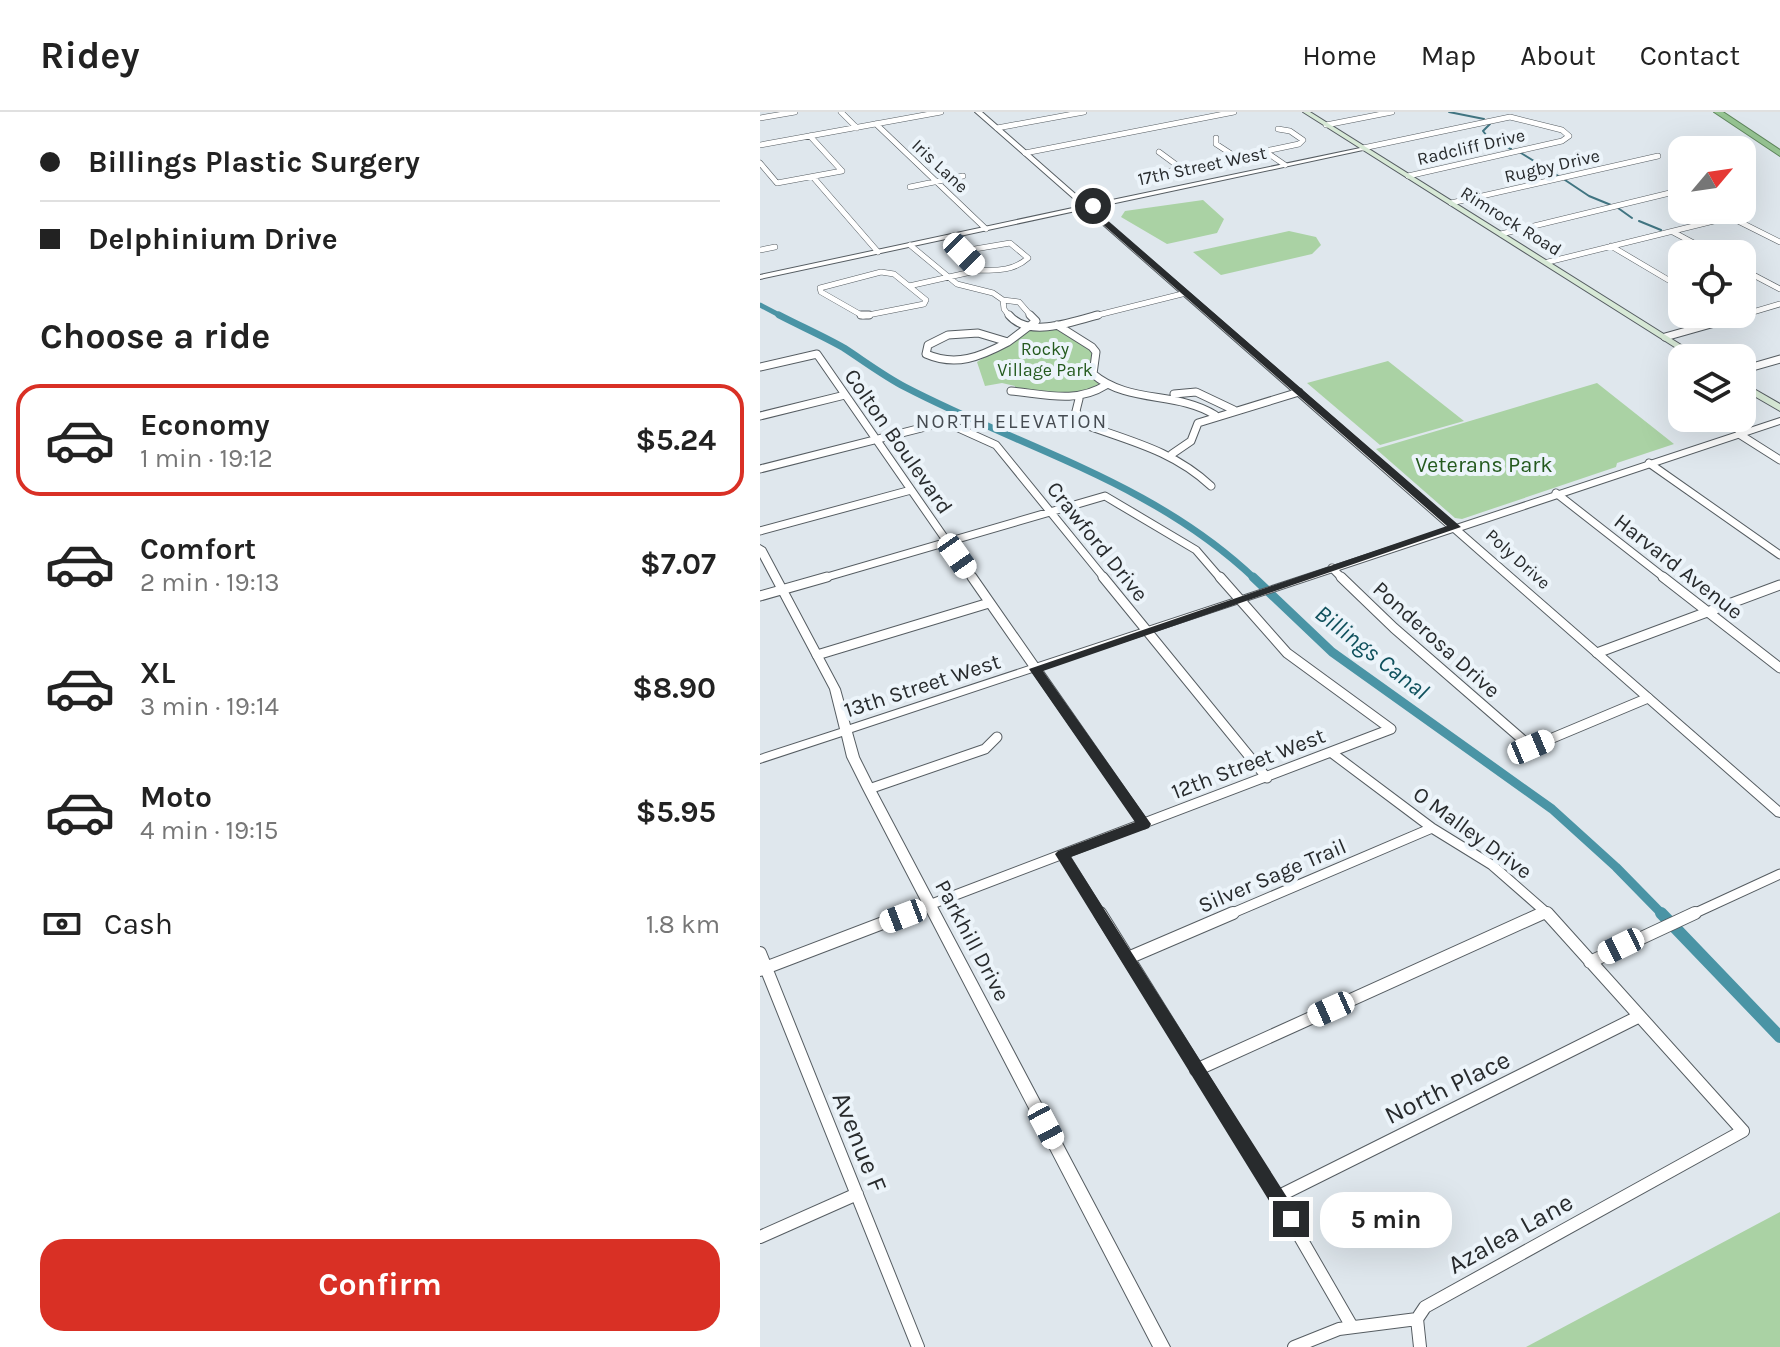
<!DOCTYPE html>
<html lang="en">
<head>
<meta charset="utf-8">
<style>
	body { margin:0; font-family:Karla,sans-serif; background:#f6f6f6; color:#222; height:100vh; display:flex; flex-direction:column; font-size:30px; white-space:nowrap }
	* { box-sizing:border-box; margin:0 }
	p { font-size:26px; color:#767676 }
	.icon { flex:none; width:44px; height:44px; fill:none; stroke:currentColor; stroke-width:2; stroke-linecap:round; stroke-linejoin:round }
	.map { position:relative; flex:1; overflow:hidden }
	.sheet { display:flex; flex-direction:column; background:#fff; width:760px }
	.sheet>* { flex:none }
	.hud { display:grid; align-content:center; height:176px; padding:0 40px; background:#fff }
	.needle { width:52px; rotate:61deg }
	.fabs { position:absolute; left:908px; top:24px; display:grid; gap:16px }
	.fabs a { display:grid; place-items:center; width:88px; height:88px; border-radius:16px; background:#fff; box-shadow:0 8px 32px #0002; font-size:40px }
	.end { position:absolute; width:36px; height:36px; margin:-18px; border:10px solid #282b2d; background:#fff; box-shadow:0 0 0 4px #fff }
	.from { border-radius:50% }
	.bubble { position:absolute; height:56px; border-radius:24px; background:#fff; box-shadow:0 8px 32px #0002; font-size:26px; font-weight:700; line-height:56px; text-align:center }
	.car { position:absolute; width:24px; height:48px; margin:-24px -12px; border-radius:10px; box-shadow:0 0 6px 2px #0007; background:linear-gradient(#fff 24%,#345 0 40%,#fff 0 76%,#345 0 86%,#fff 0) }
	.hud b { display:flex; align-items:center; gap:28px; height:76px; font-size:30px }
	.hud b+b { border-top:2px solid #e0e0e0 }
	.hud i { width:20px; height:20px; background:#222 }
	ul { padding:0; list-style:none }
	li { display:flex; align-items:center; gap:24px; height:112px; margin:0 16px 12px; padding:0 24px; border:4px solid transparent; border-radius:24px }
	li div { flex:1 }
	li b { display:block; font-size:30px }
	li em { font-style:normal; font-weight:700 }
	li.on { border-color:#d93025 }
	li>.icon { width:72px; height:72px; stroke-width:1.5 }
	h2 { padding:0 40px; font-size:36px; line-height:96px }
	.pay { display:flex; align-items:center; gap:20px; height:88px; padding:0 40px; font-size:30px }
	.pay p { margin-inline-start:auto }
	.cta { display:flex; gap:16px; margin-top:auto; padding:16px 40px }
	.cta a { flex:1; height:92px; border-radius:24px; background:#d93025; color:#fff; font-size:32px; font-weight:700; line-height:92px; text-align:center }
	header { display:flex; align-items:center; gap:48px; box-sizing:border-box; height:112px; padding:0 40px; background:#fff; border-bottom:2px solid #e0e0e0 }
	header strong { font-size:38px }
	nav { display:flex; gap:44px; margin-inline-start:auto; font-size:28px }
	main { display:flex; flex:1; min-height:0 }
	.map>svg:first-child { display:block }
</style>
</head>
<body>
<header>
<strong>Ridey</strong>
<nav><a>Home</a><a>Map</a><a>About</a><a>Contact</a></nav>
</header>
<main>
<section class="sheet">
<div class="hud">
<b><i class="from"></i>Billings Plastic Surgery</b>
<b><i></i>Delphinium Drive</b>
</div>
<h2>Choose a ride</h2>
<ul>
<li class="on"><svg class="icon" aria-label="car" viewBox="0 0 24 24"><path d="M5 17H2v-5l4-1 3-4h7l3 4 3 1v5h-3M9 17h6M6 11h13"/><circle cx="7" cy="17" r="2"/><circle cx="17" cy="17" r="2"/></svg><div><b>Economy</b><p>1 min · 19:12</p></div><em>$5.24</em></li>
<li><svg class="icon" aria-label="car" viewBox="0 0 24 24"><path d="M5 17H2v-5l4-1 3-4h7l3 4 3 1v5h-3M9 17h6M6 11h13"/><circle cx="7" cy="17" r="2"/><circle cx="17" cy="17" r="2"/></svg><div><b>Comfort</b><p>2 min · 19:13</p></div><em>$7.07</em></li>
<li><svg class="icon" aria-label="car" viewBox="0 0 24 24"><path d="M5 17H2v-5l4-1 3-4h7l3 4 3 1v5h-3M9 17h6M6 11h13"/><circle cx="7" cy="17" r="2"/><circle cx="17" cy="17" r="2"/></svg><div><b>XL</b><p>3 min · 19:14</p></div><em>$8.90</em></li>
<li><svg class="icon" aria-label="car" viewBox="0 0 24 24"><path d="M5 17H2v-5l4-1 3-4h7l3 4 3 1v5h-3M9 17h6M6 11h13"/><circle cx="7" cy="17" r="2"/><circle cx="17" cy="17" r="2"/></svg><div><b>Moto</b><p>4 min · 19:15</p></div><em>$5.95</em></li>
</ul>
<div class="pay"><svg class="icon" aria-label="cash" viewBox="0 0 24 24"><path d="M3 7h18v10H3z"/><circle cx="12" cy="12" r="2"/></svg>Cash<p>1.8 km</p></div>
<div class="cta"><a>Confirm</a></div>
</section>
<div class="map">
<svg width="1020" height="1235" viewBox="0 0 1020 1235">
	<rect width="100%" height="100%" fill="#dfe7ed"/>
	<!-- green -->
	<path fill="#aad2a4" d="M443,88L464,107L457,121L407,132L361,105L365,99Z
		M529,119L556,125L561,133L552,142L461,163L433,140Z
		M296,216L328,233L333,242L330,263L340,273L316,284L255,277V274L242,271L225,274L217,250L270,217Z
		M628,249L704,309L620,333L547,271Z
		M837,271L914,332L857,351L856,355L702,407L695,406L616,337Z
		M1020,1100V1235H766Z"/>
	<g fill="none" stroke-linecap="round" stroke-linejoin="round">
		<!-- stream -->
		<path stroke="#407481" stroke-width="2" d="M689,0L724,7
			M730,12L723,19L730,28L751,37
			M761,41L800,65
			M805,68L829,84L851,93
			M858,96L872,106
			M879,109L901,118"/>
		<!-- canal-far3 -->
		<path stroke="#4a94a5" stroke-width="5" d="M0,193L23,205"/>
		<!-- canal-far2 -->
		<path stroke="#4a94a5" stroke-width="7" d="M19,203C40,214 63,224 84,236C104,249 124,264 145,275C266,338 393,370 495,467"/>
		<!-- canal-far1 -->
		<path stroke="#4a94a5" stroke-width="9" d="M493,465L572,540L792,697L856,755L903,803"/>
		<!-- canal -->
		<path stroke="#4a94a5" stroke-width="12" d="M901,801L1020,925"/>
		<!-- minor-far3 casing -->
		<g stroke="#565d62" stroke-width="6">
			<path id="minor-far3" d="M81,0L97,16
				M0,6L35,0
				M116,12L226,117
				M566,13L632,0
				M237,16L324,0
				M50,24L82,59
				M456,26V32L476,45
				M0,33L181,0
				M603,36L750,5L802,18L809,24L802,29L648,64
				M399,40L422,57
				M506,40L525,53
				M265,41L474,0
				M0,51L17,71L82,59
				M391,63L539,32L543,28L530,19L518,17
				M53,65L118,140
				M150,75L203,64
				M691,91L898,44
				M913,120L954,142
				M741,122L922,78
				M250,131L268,146C255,158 238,159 220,158L204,142L209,138Z
				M150,133L197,172L233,181L243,188L244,197L250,205
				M851,134L922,176
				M0,138L15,135
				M788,150L970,105L1020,130
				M982,157L1020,177
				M121,160L134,162L166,188L164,192L103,204L61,180L60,176Z
				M149,174L220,158
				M243,188L259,190L272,205
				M330,205L426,181
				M976,205L1020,192"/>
		</g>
		<!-- minor-far2 casing -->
		<g stroke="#565d62" stroke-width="9">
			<path id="minor-far2" d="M101,203H109
				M249,203C269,227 313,209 338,203
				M297,213L332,235L336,240L333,262C368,292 417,279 455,303
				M218,221L248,230C220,245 196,255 166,242L168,233L188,223Z
				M905,225L983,203
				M248,230L276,209L270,203
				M0,255L57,242L213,467
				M982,258L1020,247
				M251,279C284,282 316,292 346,273
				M414,282L436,280L474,298
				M319,287L316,299L323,312C370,329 414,339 451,374
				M0,304L85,283
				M979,322L1020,348
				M412,342L431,329L438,311L539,280
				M889,351L1020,443
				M0,357L185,310L236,333L345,467
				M796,381L906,467
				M0,419L151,378
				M572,456L583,467
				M60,467L345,384L436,438L461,467"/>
		</g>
		<!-- minor-far1 casing -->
		<g stroke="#565d62" stroke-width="11">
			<path id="minor-far1" d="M212,465L384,712
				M343,465L507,666
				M460,465L527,541L631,617
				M581,465L634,516L771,635L888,586
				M903,465L1020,556
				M0,484L67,465
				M837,541L1020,473
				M57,543L229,491
				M572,641L672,716L732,753L789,803
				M109,677L225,637L237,625
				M303,742L341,803
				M143,803L631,617
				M468,803L672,716
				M779,803L786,800
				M931,803L1020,762"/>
		</g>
		<!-- minor casing -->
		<g stroke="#565d62" stroke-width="14">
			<path id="minor" d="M340,801L517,1085L591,1213
				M0,841L158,1235
				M368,846L473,801
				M830,850L935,801
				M0,858L149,801
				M436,958L783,801
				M517,1085L878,905
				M0,1125L97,1082
				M657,1207L660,1235
				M534,1235L579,1217L657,1207L665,1195L983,1019L787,801"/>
		</g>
		<!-- tertiary casing -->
		<g stroke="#565d62" stroke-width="2">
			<path id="tertiary" d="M215,0H222L328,93L605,35L606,36L603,38L332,96L696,413L1020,306V312L702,418L1020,695V705L1016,704L693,420L92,620L99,645L115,677L410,1235H393L103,677L87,645L82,624L0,651V643L80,617L70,577L0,445V433L5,436L80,577L90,613L688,416L325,97L0,167V163L322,94Z"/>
		</g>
		<!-- secondary casing -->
		<g stroke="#565d62" stroke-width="2">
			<path id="secondary" d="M543,0H550L942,246H932Z
				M982,270L1020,292V299L982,277Z"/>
		</g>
		<!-- trunk casing -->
		<g stroke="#5e855c" stroke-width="2">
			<path id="trunk" d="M954,0H963L1020,38V44Z"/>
		</g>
		<!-- minor-far3 -->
		<use href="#minor-far3" stroke="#fff" stroke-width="5"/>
		<!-- minor-far2 -->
		<use href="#minor-far2" stroke="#fff" stroke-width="7"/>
		<!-- minor-far1 -->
		<use href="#minor-far1" stroke="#fff" stroke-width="9"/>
		<!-- minor -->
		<use href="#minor" stroke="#fff" stroke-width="12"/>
		<!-- tertiary -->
		<use href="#tertiary" fill="#fff" fill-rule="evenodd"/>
		<!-- secondary -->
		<use href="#secondary" fill="#d7e9d6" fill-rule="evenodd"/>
		<!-- trunk -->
		<use href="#trunk" fill="#96c492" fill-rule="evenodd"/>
	</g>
	<!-- route -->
	<path fill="#282b2d" d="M336,92L333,96L701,415L283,559L391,712L389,716L311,745L537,1101L539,1107L537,1113L531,1115L524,1113L295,742L298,739L375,710L269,557L687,414L323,95Z"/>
	<g text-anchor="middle" stroke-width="8" stroke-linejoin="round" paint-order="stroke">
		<!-- far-street labels -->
		<g font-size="18" fill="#282b2d" stroke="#ecf4fa">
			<text transform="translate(711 35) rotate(-13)" y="6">Radcliff Drive</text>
			<text transform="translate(180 54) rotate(43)" y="6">Iris Lane</text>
			<text transform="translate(442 54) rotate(-12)" y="6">17th Street West</text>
			<text transform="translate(792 54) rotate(-13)" y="6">Rugby Drive</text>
			<text transform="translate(751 109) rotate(32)" y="6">Rimrock Road</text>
			<text transform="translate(758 447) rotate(42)" y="6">Poly Drive</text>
		</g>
		<!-- far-park labels -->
		<g font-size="18" fill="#245a1e" stroke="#ecf4fa">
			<text x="285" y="243">Rocky<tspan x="285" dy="21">Village Park</tspan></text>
		</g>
		<!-- far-neighbourhood labels -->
		<g font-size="20" letter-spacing="2" fill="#464c52" stroke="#ecf4fa">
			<text x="252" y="316">NORTH ELEVATION</text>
		</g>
		<!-- street labels -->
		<g font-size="22" fill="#282b2d" stroke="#ecf4fa">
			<text transform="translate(139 329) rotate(55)" y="8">Colton Boulevard</text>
			<text transform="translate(338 429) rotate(51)" y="8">Crawford Drive</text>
			<text transform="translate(919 454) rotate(38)" y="8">Harvard Avenue</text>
			<text transform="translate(677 527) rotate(42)" y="8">Ponderosa Drive</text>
			<text transform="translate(162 573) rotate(-18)" y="8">13th Street West</text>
			<text transform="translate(488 651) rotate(-21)" y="8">12th Street West</text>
			<text transform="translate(713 720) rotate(36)" y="8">O Malley Drive</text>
			<text transform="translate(512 763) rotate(-23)" y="8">Silver Sage Trail</text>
			<text transform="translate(213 828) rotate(62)" y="8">Parkhill Drive</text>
		</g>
		<!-- park labels -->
		<g font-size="22" fill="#245a1e" stroke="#ecf4fa">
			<text x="724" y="360">Veterans Park</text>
		</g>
		<!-- water labels -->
		<g font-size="24" font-style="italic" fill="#10515d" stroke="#ecf4fa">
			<text transform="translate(612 540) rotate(38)" y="8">Billings Canal</text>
		</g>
		<!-- near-street labels -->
		<g font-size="26" fill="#282b2d" stroke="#ecf4fa">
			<text transform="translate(687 975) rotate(-26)" y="9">North Place</text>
			<text transform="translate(100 1030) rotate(68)" y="9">Avenue F</text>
			<text transform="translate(750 1121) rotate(-29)" y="9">Azalea Lane</text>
		</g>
	</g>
</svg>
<div class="fabs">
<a><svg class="needle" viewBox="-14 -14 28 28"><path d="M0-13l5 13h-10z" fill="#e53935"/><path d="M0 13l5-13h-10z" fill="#767676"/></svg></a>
<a><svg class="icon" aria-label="locate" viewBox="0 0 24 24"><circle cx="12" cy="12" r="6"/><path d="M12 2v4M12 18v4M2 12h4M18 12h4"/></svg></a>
<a><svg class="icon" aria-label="layers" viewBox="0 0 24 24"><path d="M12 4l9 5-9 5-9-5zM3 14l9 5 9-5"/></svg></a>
</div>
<i class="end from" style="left:333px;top:94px"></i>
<i class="end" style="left:531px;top:1107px"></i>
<div class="bubble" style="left:560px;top:1080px;width:132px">5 min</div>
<i class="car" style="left:204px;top:142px;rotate:136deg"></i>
<i class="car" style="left:197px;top:444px;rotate:145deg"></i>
<i class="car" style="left:771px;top:635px;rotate:67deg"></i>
<i class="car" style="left:143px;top:804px;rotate:249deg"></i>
<i class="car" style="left:861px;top:834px;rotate:244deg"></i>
<i class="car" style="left:571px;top:897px;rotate:246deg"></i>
<i class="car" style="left:286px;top:1014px;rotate:152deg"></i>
</div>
</main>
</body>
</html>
